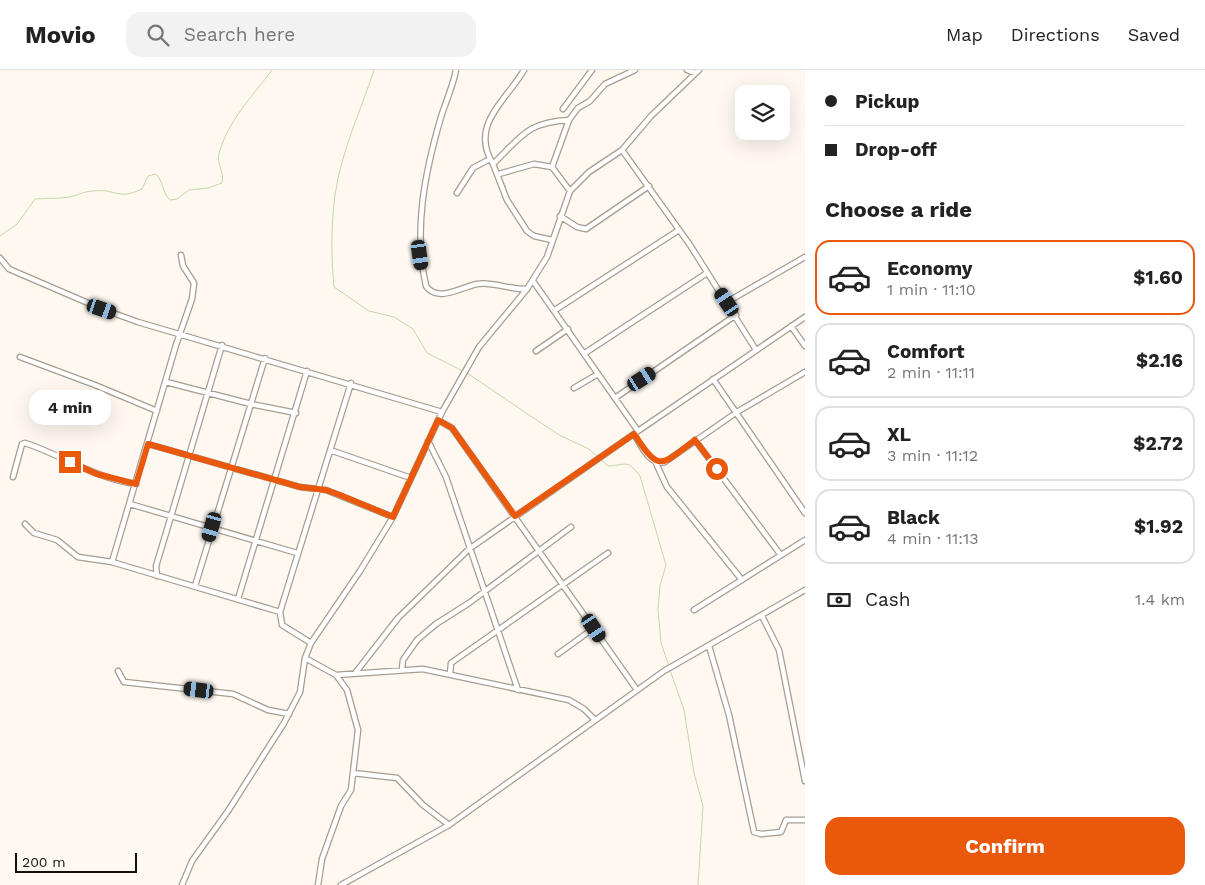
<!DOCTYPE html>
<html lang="en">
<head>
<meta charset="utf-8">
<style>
	body { margin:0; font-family:"Work Sans",sans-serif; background:#f2f2f2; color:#222; height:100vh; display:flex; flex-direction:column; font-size:19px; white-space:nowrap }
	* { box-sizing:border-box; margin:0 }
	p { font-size:16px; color:#767676 }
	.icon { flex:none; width:28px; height:28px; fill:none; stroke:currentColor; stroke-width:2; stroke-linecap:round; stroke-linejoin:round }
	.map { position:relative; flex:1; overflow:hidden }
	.side { display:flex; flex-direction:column; background:#fff; width:400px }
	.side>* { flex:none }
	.hud { display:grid; align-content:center; height:110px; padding:0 20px; background:#fff }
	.tools { position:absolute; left:735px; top:15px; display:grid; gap:10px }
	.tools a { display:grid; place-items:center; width:55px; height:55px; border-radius:10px; background:#fff; box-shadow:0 5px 20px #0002; font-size:25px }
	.scale { position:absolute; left:15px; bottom:12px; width:122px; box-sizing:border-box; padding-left:5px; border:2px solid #14100c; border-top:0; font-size:14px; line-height:18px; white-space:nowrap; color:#14100c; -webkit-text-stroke:4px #fef8f0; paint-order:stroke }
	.end { position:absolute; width:22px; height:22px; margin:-11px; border:6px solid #ea580c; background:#fff; box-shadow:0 0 0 2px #fff }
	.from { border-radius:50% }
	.bubble { position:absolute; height:35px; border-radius:15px; background:#fff; box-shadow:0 5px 20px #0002; font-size:16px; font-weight:700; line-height:35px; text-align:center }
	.car { position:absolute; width:15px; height:30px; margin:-15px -8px; border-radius:6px; box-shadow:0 0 4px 1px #0007; background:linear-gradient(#222 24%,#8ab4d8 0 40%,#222 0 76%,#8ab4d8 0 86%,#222 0) }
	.hud b { display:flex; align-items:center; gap:18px; height:48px; font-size:19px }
	.hud b+b { border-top:1px solid #e0e0e0 }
	.hud i { width:12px; height:12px; background:#222 }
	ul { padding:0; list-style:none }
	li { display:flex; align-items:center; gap:15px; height:75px; margin:0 10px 8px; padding:0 10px; border:2px solid #e0e0e0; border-radius:15px }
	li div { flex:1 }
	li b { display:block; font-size:19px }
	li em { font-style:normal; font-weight:700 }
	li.selected { border-color:#ea580c }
	li>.icon { width:45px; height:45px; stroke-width:1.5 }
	h2 { padding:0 20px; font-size:22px; line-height:60px }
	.pay { display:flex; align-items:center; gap:12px; height:55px; padding:0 20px; font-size:19px }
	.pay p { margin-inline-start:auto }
	.cta { display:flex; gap:10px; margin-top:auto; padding:10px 20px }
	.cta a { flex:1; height:58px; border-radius:15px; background:#ea580c; color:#fff; font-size:20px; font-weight:700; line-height:58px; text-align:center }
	header { display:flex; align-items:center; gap:30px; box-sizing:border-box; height:70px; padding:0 25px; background:#fff; border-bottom:1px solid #e0e0e0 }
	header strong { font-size:24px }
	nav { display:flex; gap:28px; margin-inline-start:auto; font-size:18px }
	.search { width:350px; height:45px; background:#f2f2f2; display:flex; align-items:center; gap:12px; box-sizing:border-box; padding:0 18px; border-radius:15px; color:#767676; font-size:19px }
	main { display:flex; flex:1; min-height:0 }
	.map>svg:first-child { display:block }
</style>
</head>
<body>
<header>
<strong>Movio</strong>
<div class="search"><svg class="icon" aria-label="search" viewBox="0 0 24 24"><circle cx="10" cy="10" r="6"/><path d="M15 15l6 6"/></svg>Search here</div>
<nav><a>Map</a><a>Directions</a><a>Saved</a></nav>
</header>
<main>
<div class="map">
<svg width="805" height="815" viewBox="0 0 805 815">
	<rect width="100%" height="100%" fill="#fef8f0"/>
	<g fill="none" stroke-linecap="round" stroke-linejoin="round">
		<!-- stream -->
		<path stroke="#c5d7ac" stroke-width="1" d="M374,0C361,40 341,82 335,125C331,156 331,186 334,217L369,241L394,247L413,259L427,283L461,300
			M0,166L17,154L35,129C46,128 59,129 70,127C78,125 85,121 93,121C117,118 116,131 142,119L148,106L156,104C164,112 162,123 170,130L177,129L189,120L208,118L222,113C225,102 216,94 219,83C229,49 252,27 272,0
			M467,303L538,351L561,366L589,379L608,396C627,395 627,389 640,406L666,495L660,516L658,539L661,573L669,596
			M670,600L684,640L694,703L703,736L698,815"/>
		<!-- minor casing -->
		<g stroke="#a69d92" stroke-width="7">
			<path id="minor" d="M456,0C453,16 446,31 441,47C425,102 413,160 426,216C438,233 461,217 477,214C493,211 509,220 527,219
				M687,0L695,3
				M563,39L592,0
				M622,80L690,175L756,280
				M493,94C469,55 506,31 524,0
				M552,97L569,50
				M499,104L534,94L552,97L570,121
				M457,123L473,98L490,89
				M560,146L577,157L586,159L649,116
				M552,170L534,166L527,161L507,130L493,94C521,67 527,52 569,50L578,38L590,31L605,14L635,0
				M181,185L183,196L194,213L192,229L176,275L112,492L280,542L282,555L311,573
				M0,188L9,199L102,239L138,252L442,342
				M533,211L638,361L805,247
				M727,232L805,187
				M555,240L679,160
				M791,256L805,276
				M536,281L568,259
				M585,283L707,203
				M20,287L95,315L157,341
				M713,309L805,443
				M166,312L251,334L296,343
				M574,318L598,304
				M615,328L736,245
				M438,350L452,358L637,620
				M634,364C641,375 649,396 665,392L737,342L805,302
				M695,370L780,484
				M428,371L446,407L518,620
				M148,374L300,417L326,420L393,447
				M330,380L411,408
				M655,391L667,417L742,510
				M13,407L22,374L25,373C62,385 96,409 136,414
				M130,434L297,483
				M25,454L34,463L57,470L78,487L112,492
				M157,506L156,496L163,473L222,275
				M195,516L265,288
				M238,529L307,301
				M694,540L805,470
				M280,542L351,313
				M762,546L779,580L805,711
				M709,576L729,645L754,762L761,764L781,762L786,750H805
				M558,584L594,558
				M305,588L336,605L423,599L569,630L584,639L594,649
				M402,599L403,590L417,570L436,554L469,533L571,457
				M118,601L124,612L233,624L268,640L289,644
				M356,602L398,548L469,479L638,361
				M450,604L451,593L608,483
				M353,703L397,708L423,735L449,755
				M182,815L192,791L228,741L284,653L300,622L305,588L311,573L360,501L393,447L442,342L479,277L527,219L547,187L570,121L589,102L622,80L651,46L699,0
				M318,815L322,789L341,736L351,720L358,660L347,620L336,605
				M341,815L449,755L664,601L805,520"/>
		</g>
		<!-- minor -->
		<use href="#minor" stroke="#fff" stroke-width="4.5"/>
	</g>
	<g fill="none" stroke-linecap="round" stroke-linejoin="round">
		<!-- route -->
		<path stroke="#ea580c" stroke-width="6" d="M70,392L97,404L136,414L148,374L300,417L326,420L340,425L393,447L438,350L452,358L515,446L634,364C660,403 660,396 695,370L717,399"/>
	</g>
</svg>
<div class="tools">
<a><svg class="icon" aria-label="layers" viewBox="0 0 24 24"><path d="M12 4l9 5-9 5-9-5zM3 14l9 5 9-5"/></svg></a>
</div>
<div class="scale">200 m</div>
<i class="end from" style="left:717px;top:399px"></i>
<i class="end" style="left:70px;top:392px"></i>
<div class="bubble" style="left:29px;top:320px;width:82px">4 min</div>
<i class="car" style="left:420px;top:185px;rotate:172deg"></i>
<i class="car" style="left:727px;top:232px;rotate:326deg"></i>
<i class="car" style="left:102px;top:239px;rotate:109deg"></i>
<i class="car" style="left:642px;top:309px;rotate:57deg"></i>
<i class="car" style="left:212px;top:457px;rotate:196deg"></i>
<i class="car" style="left:594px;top:558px;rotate:146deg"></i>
<i class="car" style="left:199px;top:620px;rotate:277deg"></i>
</div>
<section class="side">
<div class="hud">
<b><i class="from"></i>Pickup</b>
<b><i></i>Drop-off</b>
</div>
<h2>Choose a ride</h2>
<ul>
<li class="selected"><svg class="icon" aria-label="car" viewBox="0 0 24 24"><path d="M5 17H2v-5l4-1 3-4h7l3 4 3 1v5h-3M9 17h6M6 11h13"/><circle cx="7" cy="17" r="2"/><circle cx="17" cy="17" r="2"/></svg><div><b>Economy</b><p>1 min · 11:10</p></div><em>$1.60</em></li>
<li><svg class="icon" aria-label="car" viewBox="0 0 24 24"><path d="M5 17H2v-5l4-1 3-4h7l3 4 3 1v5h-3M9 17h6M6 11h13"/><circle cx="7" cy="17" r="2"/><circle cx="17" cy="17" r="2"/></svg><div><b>Comfort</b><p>2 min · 11:11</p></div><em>$2.16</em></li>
<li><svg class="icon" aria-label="car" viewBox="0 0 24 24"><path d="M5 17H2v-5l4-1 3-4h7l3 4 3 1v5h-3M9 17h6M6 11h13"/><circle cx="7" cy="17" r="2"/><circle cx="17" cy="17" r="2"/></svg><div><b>XL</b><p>3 min · 11:12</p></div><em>$2.72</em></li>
<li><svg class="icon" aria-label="car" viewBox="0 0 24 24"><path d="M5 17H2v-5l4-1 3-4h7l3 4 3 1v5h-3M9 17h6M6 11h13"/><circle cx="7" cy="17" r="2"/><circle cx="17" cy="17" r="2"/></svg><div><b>Black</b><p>4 min · 11:13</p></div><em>$1.92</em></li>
</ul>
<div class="pay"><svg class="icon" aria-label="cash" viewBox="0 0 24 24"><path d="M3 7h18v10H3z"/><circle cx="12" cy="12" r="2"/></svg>Cash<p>1.4 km</p></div>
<div class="cta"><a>Confirm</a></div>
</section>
</main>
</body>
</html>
